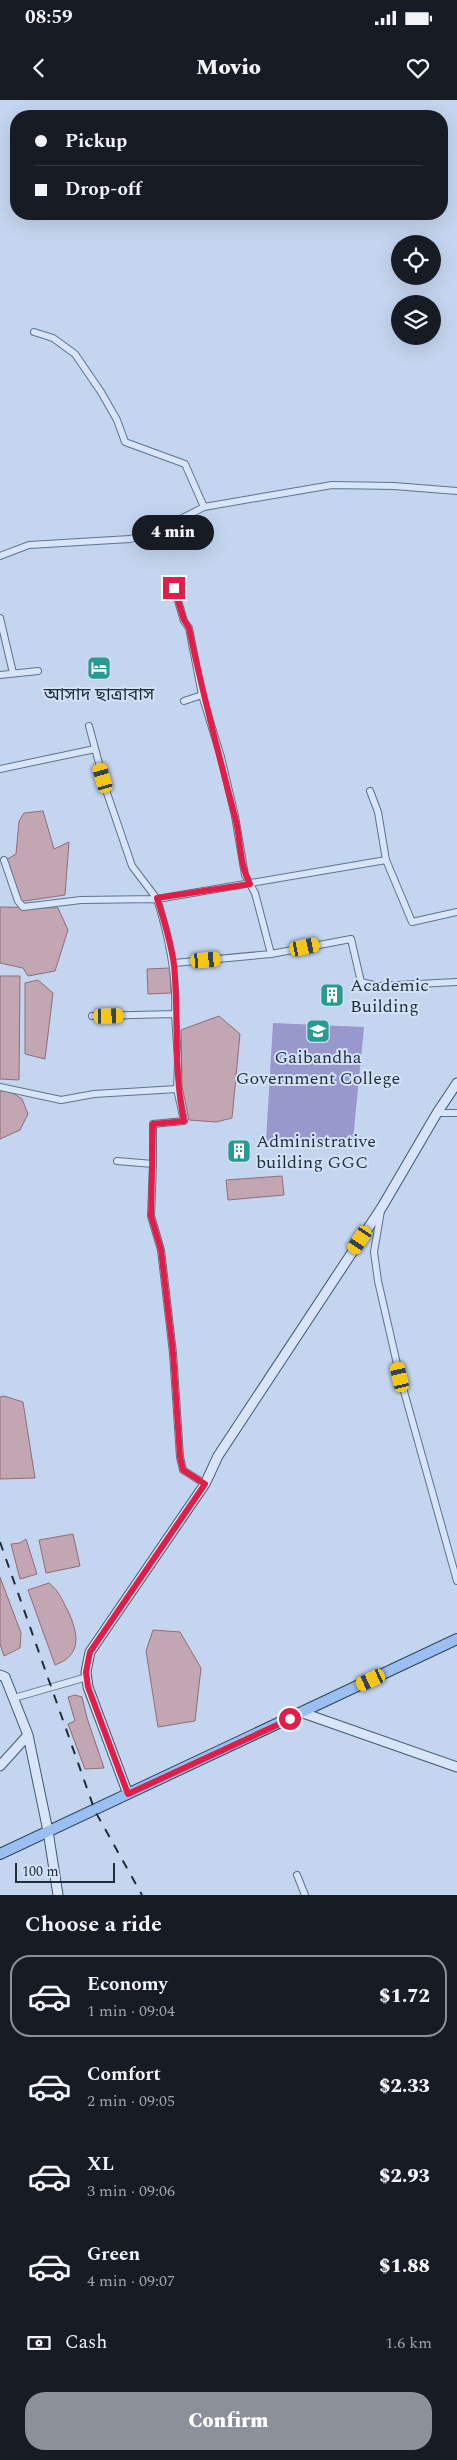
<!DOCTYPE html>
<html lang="en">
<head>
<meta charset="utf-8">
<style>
	body { margin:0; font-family:Spectral,"Noto Sans Bengali",serif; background:#242831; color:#f1f3f6; height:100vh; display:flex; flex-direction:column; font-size:19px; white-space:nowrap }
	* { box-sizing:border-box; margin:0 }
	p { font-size:16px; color:#9ea1a6 }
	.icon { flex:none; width:28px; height:28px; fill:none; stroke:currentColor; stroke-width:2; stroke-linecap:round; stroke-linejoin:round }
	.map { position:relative; height:1795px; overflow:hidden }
	.side { display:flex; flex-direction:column; background:#171b24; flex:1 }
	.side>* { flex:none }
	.banner { position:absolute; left:10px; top:10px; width:438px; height:110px; border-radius:20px; box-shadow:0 5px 20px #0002; display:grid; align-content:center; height:110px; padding:0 25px; background:#171b24 }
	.controls { position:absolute; left:391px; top:135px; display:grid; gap:10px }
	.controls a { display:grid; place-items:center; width:50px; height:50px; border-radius:50%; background:#171b24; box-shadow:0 5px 20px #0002; font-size:25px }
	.scale { position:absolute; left:15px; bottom:12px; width:100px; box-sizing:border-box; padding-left:5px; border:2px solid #1e2f3a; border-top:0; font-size:14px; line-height:18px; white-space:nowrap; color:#1e2f3a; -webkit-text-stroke:4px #d4e1f6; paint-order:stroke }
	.end { position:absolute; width:22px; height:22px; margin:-11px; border:6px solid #e11d48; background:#fff; box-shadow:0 0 0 2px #fff }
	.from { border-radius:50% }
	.bubble { position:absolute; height:35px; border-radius:18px; background:#171b24; box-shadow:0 5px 20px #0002; font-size:16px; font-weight:800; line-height:35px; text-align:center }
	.car { position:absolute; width:15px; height:30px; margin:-15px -8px; border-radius:6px; box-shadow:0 0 4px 1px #0007; background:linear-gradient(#f5c518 24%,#345 0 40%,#f5c518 0 76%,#345 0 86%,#f5c518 0) }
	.banner b { display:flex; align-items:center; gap:18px; height:48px; font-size:19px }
	.banner b+b { border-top:1px solid #363941 }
	.banner i { width:12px; height:12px; background:#f1f3f6 }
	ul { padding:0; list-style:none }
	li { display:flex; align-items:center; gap:15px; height:82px; margin:0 10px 8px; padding:0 15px; border:2px solid transparent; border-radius:20px }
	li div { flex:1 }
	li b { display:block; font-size:19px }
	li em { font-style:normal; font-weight:800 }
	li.selected { border-color:#8c9099 }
	li>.icon { width:45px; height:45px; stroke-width:1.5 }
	h2 { padding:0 25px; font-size:22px; line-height:60px }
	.pay { display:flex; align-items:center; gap:12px; height:55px; padding:0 25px; font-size:19px }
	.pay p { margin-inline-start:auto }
	.cta { display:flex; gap:10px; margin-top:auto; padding:10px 25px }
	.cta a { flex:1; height:58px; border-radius:20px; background:#8c9099; color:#fff; font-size:20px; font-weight:800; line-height:58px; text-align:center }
	.status { display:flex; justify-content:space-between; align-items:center; height:35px; padding:0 25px; background:#171b24; direction:ltr }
	.status svg { height:14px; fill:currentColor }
	header { display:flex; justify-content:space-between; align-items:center; height:65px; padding:0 25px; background:#171b24; font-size:22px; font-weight:800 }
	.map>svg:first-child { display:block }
</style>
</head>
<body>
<div class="status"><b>08:59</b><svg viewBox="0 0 49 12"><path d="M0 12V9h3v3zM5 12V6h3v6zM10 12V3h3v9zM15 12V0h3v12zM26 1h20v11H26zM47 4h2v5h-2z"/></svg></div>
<header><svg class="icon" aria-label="back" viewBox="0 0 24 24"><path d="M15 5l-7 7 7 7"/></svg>Movio<svg class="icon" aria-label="heart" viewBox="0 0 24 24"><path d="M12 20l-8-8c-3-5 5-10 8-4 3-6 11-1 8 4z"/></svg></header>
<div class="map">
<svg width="457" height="1795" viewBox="0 0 457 1795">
	<rect width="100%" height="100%" fill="#c4d5ef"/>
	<!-- green -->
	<path fill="#9998cd" d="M273,923L364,927L353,1040L266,1041Z"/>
	<!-- water -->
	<path fill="#c2a6b1" stroke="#916c79" d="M43,711L54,749L69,742L65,795L18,802L6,760L16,754L19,721L24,713Z
		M0,807L58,808L68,830L55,871L28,876L23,868L0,863Z
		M170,868L171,893L148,894L147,869Z
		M0,876H20L19,980L0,979Z
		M38,880L53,893L45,959L25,954V883Z
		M219,916L240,934L232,1018L216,1022L189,1020L182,986L181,930Z
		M8,990L22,999L28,1014L20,1030L0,1039V991Z
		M282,1076L284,1095L228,1100L226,1080Z
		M4,1296L23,1302L35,1378L0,1379V1297Z
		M73,1434L80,1466L46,1473L39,1440Z
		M26,1439L37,1474L20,1479L11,1444L20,1443Z
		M0,1477L21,1533L20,1548L4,1556L0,1544Z
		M49,1483C59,1491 62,1500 68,1511C78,1533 83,1555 55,1565L28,1490Z
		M153,1530L180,1532L201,1568L195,1621L158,1627L146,1551Z
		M75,1595L82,1597L87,1618L104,1668L85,1669L68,1624L75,1621L68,1597Z"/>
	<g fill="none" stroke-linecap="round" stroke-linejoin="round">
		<!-- street casing -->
		<g stroke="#5a758a" stroke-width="8">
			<path id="street" d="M34,232L53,238L75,254L101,292L117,320L125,342L185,364L204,407
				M0,456L29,445L130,439L155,432L204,407L332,385L394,386L457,391
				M174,487L184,521L189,528L202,595L221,657L235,716L245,775L255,793L271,854
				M0,518L13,573
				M0,575L38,571
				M184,601L202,595
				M89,626L107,693L132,766L157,799L386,760
				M0,669L95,649
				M370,691L378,712L386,760L412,822L457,812
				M4,760L18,801L23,807L81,800L157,799C169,837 177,874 175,914L92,916
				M174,863L271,854L351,839L361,882L378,886L457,882
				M0,987L61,1000L94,994L177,989
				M437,1013H457
				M117,1061L153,1064L151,1116L161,1150L173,1253L180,1357L183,1370L205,1384
				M153,1064V1024L184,1021L177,989L178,961L175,914
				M381,1111L374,1152L378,1181L400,1277L457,1481
				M14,1598L87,1577
				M297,1775L305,1795"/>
		</g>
		<!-- secondary casing -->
		<g stroke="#3d596c" stroke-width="11">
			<path id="secondary" d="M0,1575L5,1577L28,1635L48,1731L58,1795
				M303,1613L457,1667
				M0,1666L28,1635
				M128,1694L88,1587L86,1572L90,1552L205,1384L218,1356L382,1107L437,1013L457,983"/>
		</g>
		<!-- primary casing -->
		<g stroke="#2e4858" stroke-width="12">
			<path id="primary" d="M0,1754L457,1539"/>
		</g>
		<!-- street -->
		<use href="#street" stroke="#d8e5f9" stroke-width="6"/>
		<!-- secondary -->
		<use href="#secondary" stroke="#d8e5f9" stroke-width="9"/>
		<!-- primary -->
		<use href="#primary" stroke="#9bbff3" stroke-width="10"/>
		<!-- rail -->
		<path stroke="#1e2f3a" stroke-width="2" stroke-dasharray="9 9" stroke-linecap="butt" d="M0,1442L95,1711L142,1795"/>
	</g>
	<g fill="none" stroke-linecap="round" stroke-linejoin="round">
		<!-- route -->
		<path stroke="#e11d48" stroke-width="6" d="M174,488L184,520L189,528C202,592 219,655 235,717C241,740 239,764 250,784L157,798C164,820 171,842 174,865C179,917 173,970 184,1021L153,1024L151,1116L161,1150L173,1253L180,1357L183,1370L205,1384L90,1552L86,1572L88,1587L128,1694L290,1619"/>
	</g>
	<!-- icons -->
	<defs>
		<g id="hotel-square" transform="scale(1.25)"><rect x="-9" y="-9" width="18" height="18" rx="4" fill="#299a8f" stroke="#d4e1f6"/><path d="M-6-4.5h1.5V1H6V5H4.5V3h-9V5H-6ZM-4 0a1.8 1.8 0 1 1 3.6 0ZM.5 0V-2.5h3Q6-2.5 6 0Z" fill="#fff"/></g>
		<g id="building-square" transform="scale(1.25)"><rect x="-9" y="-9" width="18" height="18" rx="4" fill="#299a8f" stroke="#d4e1f6"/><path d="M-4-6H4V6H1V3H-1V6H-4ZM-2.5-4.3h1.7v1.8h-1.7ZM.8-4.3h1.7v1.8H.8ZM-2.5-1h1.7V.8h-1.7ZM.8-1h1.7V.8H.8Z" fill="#fff"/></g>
		<g id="university-square" transform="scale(1.25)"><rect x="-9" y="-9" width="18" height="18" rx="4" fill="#299a8f" stroke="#d4e1f6"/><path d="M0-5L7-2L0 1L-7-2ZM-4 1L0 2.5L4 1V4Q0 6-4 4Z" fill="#fff"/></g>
	</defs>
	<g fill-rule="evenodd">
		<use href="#hotel-square" x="99" y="568"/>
		<use href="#building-square" x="332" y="895"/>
		<use href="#university-square" x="318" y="931"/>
		<use href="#building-square" x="239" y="1051"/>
	</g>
	<g text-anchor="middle" stroke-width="4" stroke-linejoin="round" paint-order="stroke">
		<!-- poi labels -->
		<g font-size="18" fill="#1e2f3a" stroke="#d4e1f6">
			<text x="99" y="600">আসাদ ছাত্রাবাস</text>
			<text x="350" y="891" text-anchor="start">Academic<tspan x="350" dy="21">Building</tspan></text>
			<text x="318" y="963">Gaibandha<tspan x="318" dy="21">Government College</tspan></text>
			<text x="256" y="1047" text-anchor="start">Administrative<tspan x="256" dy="21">building GGC</tspan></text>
		</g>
	</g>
</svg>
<div class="controls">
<a><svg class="icon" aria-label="locate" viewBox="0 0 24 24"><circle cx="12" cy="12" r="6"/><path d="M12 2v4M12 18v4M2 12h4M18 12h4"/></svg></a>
<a><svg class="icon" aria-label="layers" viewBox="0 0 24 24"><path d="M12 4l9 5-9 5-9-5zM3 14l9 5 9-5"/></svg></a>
</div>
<div class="scale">100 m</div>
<i class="end from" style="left:290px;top:1619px"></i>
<i class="end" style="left:174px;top:488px"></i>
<div class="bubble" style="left:132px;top:415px;width:82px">4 min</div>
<i class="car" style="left:103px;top:678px;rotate:344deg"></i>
<i class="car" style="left:305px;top:847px;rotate:78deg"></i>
<i class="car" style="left:206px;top:860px;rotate:85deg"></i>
<i class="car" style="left:109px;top:916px;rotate:89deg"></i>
<i class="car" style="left:360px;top:1140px;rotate:214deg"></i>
<i class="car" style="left:400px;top:1277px;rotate:347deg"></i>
<i class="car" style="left:371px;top:1580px;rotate:245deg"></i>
<div class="banner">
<b><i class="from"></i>Pickup</b>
<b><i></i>Drop-off</b>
</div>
</div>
<section class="side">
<h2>Choose a ride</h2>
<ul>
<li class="selected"><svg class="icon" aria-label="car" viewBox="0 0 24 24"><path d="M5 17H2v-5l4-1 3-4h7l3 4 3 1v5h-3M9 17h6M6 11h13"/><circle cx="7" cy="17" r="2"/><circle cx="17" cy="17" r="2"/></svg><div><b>Economy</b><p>1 min · 09:04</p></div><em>$1.72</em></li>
<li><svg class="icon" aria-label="car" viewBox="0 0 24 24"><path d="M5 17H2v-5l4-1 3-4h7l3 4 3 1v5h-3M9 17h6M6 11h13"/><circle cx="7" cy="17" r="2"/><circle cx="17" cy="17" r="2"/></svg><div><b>Comfort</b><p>2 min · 09:05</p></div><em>$2.33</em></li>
<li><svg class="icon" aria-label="car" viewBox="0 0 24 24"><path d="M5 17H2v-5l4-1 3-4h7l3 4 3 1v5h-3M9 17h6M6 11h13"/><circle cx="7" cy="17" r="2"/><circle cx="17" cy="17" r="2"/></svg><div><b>XL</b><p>3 min · 09:06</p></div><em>$2.93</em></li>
<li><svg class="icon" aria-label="car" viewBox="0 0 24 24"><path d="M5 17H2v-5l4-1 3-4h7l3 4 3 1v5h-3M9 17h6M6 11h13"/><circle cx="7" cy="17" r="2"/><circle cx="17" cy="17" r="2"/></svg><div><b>Green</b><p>4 min · 09:07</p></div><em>$1.88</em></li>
</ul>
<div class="pay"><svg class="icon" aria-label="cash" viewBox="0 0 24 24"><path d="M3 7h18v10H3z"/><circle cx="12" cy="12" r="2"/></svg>Cash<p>1.6 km</p></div>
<div class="cta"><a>Confirm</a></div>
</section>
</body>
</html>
